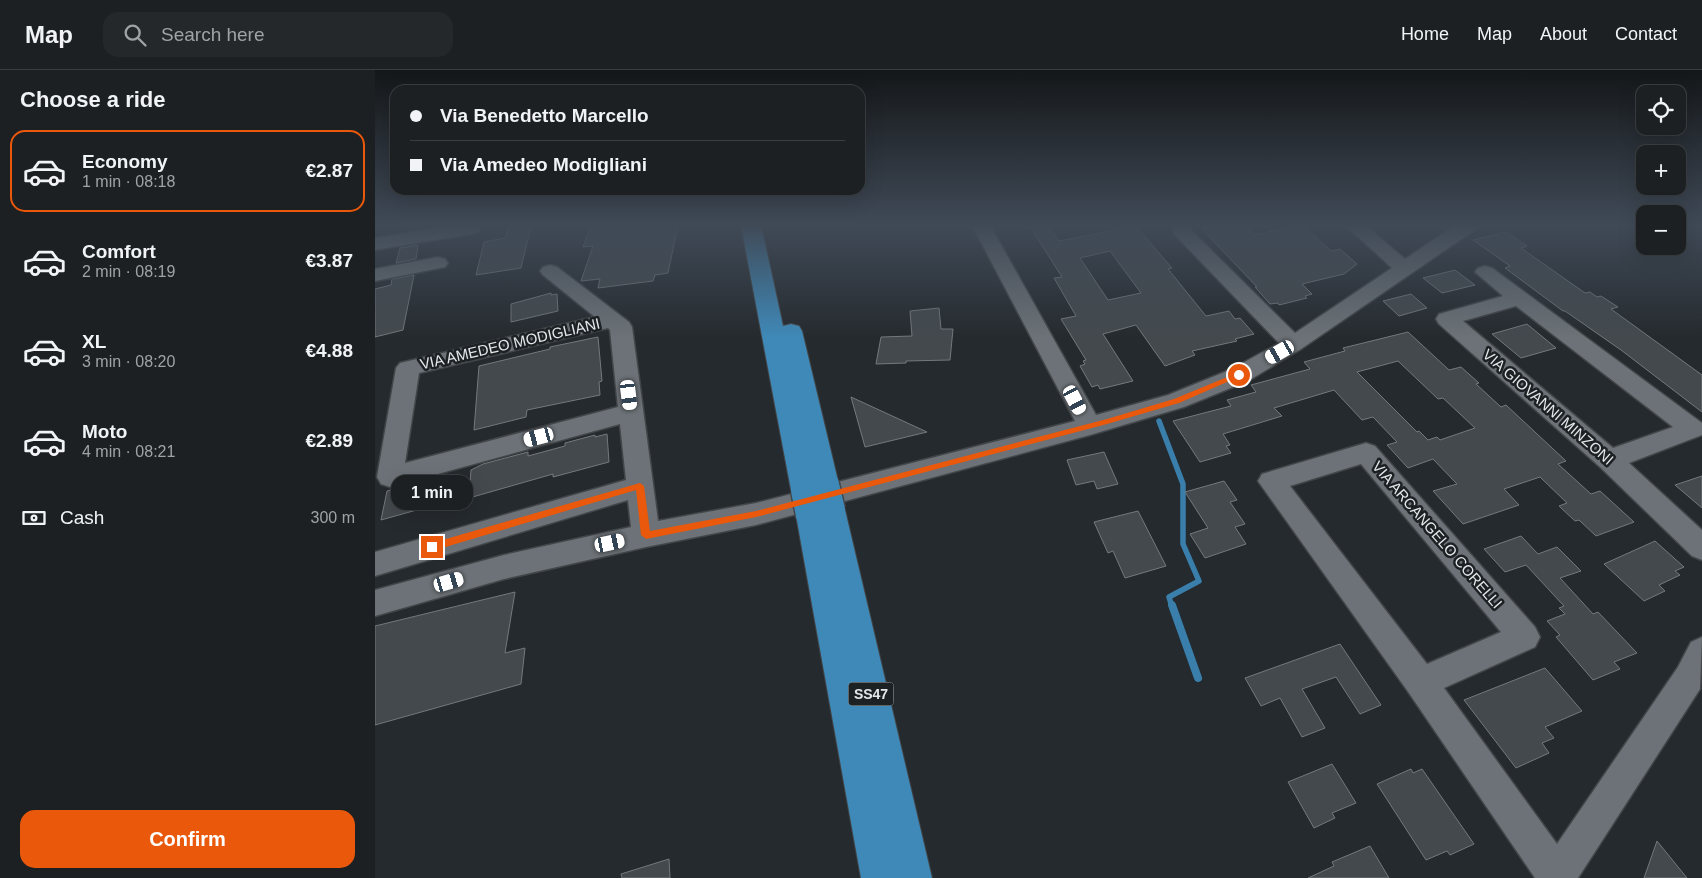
<!DOCTYPE html>
<html lang="en">
<head>
<meta charset="utf-8">
<style>
	body { margin:0; font-family:Helvetica,sans-serif; background:#25282a; color:#f1f3f6; height:100vh; display:flex; flex-direction:column; font-size:19px; white-space:nowrap }
	* { box-sizing:border-box; margin:0 }
	p { font-size:16px; color:#a0a3a5 }
	.icon { flex:none; width:28px; height:28px; fill:none; stroke:currentColor; stroke-width:2; stroke-linecap:round; stroke-linejoin:round }
	.map { position:relative; flex:1; overflow:hidden }
	.panel { display:flex; flex-direction:column; background:#1c2022; width:375px }
	.panel>* { flex:none }
	.top-card { position:absolute; left:15px; top:15px; width:475px; height:110px; border-radius:15px; box-shadow:0 5px 20px #0002,0 0 0 1px #3a3e40; display:grid; align-content:center; height:110px; padding:0 20px; background:#1c2022 }
	.fabs { position:absolute; left:1261px; top:15px; display:grid; gap:10px }
	.fabs a { display:grid; place-items:center; width:50px; height:50px; border-radius:10px; background:#1c2022; box-shadow:0 5px 20px #0002,0 0 0 1px #3a3e40; font-size:25px }
	.end { position:absolute; width:22px; height:22px; margin:-11px; border:6px solid #ea580c; background:#fff; box-shadow:0 0 0 2px #fff }
	.from { border-radius:50% }
	.bubble { position:absolute; height:35px; border-radius:15px; background:#1c2022; box-shadow:0 5px 20px #0002,0 0 0 1px #3a3e40; font-size:16px; font-weight:700; line-height:35px; text-align:center }
	.car { position:absolute; width:15px; height:30px; margin:-15px -8px; border-radius:6px; box-shadow:0 0 4px 1px #0007; background:linear-gradient(#fff 24%,#345 0 40%,#fff 0 76%,#345 0 86%,#fff 0) }
	.top-card b { display:flex; align-items:center; gap:18px; height:48px; font-size:19px }
	.top-card b+b { border-top:1px solid #3a3e40 }
	.top-card i { width:12px; height:12px; background:#f1f3f6 }
	ul { padding:0; list-style:none }
	li { display:flex; align-items:center; gap:15px; height:82px; margin:0 10px 8px; padding:0 10px; border:2px solid transparent; border-radius:15px }
	li div { flex:1 }
	li b { display:block; font-size:19px }
	li em { font-style:normal; font-weight:700 }
	li.active { border-color:#ea580c }
	li>.icon { width:45px; height:45px; stroke-width:1.5 }
	h2 { padding:0 20px; font-size:22px; line-height:60px }
	.pay { display:flex; align-items:center; gap:12px; height:55px; padding:0 20px; font-size:19px }
	.pay p { margin-inline-start:auto }
	.cta { display:flex; gap:10px; margin-top:auto; padding:10px 20px }
	.cta a { flex:1; height:58px; border-radius:15px; background:#ea580c; color:#fff; font-size:20px; font-weight:700; line-height:58px; text-align:center }
	header { display:flex; align-items:center; gap:30px; box-sizing:border-box; height:70px; padding:0 25px; background:#1c2022; border-bottom:1px solid #3a3e40 }
	header strong { font-size:24px }
	nav { display:flex; gap:28px; margin-inline-start:auto; font-size:18px }
	.search { width:350px; height:45px; background:#25282a; display:flex; align-items:center; gap:12px; box-sizing:border-box; padding:0 18px; border-radius:15px; color:#a0a3a5; font-size:19px }
	main { display:flex; flex:1; min-height:0 }
	.map>svg:first-child { display:block }
</style>
</head>
<body>
<header>
<strong>Map</strong>
<div class="search"><svg class="icon" aria-label="search" viewBox="0 0 24 24"><circle cx="10" cy="10" r="6"/><path d="M15 15l6 6"/></svg>Search here</div>
<nav><a>Home</a><a>Map</a><a>About</a><a>Contact</a></nav>
</header>
<main>
<section class="panel">
<h2>Choose a ride</h2>
<ul>
<li class="active"><svg class="icon" aria-label="car" viewBox="0 0 24 24"><path d="M5 17H2v-5l4-1 3-4h7l3 4 3 1v5h-3M9 17h6M6 11h13"/><circle cx="7" cy="17" r="2"/><circle cx="17" cy="17" r="2"/></svg><div><b>Economy</b><p>1 min · 08:18</p></div><em>€2.87</em></li>
<li><svg class="icon" aria-label="car" viewBox="0 0 24 24"><path d="M5 17H2v-5l4-1 3-4h7l3 4 3 1v5h-3M9 17h6M6 11h13"/><circle cx="7" cy="17" r="2"/><circle cx="17" cy="17" r="2"/></svg><div><b>Comfort</b><p>2 min · 08:19</p></div><em>€3.87</em></li>
<li><svg class="icon" aria-label="car" viewBox="0 0 24 24"><path d="M5 17H2v-5l4-1 3-4h7l3 4 3 1v5h-3M9 17h6M6 11h13"/><circle cx="7" cy="17" r="2"/><circle cx="17" cy="17" r="2"/></svg><div><b>XL</b><p>3 min · 08:20</p></div><em>€4.88</em></li>
<li><svg class="icon" aria-label="car" viewBox="0 0 24 24"><path d="M5 17H2v-5l4-1 3-4h7l3 4 3 1v5h-3M9 17h6M6 11h13"/><circle cx="7" cy="17" r="2"/><circle cx="17" cy="17" r="2"/></svg><div><b>Moto</b><p>4 min · 08:21</p></div><em>€2.89</em></li>
</ul>
<div class="pay"><svg class="icon" aria-label="cash" viewBox="0 0 24 24"><path d="M3 7h18v10H3z"/><circle cx="12" cy="12" r="2"/></svg>Cash<p>300 m</p></div>
<div class="cta"><a>Confirm</a></div>
</section>
<div class="map">
<svg width="1327" height="808" viewBox="0 0 1327 808">
	<rect width="100%" height="100%" fill="#252a2e"/>
	<g fill="none" stroke-linecap="round" stroke-linejoin="round">
		<!-- stream-far1 -->
		<path stroke="#3a7fab" stroke-width="5.5" d="M784,351L808,414V474L824,511L794,527L797,537"/>
		<!-- stream -->
		<path stroke="#3a7fab" stroke-width="8" d="M797,535L823,608"/>
	</g>
	<!-- building -->
	<path fill="#43494d" stroke="#73797d" fill-rule="evenodd" d="M216,155H303L293,203L280,205L278,211L223,218L225,209L206,211L218,176L208,177Z
		M654,155H673L684,171L757,157L760,160H764L797,198L793,199L831,246L854,241L860,249L865,248L879,264L860,269L862,271L817,281L820,285L790,296L761,255L728,264L758,311L725,319L723,315L717,317L705,296L710,294L708,291L711,290L686,249L701,246L679,208L687,207ZM735,181L766,223L733,230L705,188Z
		M841,155H870L879,165L927,155L956,181L965,179L982,194L969,204L927,214L937,224L930,226L932,228L904,235L903,233L895,234L880,217H882L826,158Z
		M156,156L146,198L101,205L109,172L130,168L133,159Z
		M1131,162L1152,176L1146,178L1210,223L1215,222L1222,227L1226,226L1243,237L1236,239L1327,305V342L1246,280L1190,241H1188L1130,198L1135,196L1098,170Z
		M43,175L41,189L21,193L25,178Z
		M1080,200L1100,215L1067,223L1048,208Z
		M39,205L28,260L0,267V219L16,215L17,209Z
		M176,223V225L182,224L183,241L136,252V234Z
		M1036,224L1052,238L1024,246L1008,231Z
		M564,238L566,259H578L575,290L531,291V293L501,294L506,267L537,266L535,241Z
		M1152,254L1181,278L1146,288L1117,264Z
		M1033,262L1074,300L1086,297L1104,313L1101,314L1126,337L1131,335L1191,391L1183,394L1216,424L1225,421L1259,452L1221,466L1204,450L1200,451L1184,436L1192,433L1165,407L1129,419L1144,435L1088,454L1058,421L1082,414L1058,389L1033,398L1012,375L1022,372L998,347L987,350L959,320L899,338L907,346L848,364L855,375L851,376L856,383L825,392L798,351L856,336L852,330L881,322L876,315L935,299L929,292L970,281L968,278ZM1023,291L1063,329L1068,328L1100,358L1065,370L1062,367L1053,370L1044,361L1042,362L982,302Z
		M223,267L227,311L224,312L225,325L152,340L151,347L99,360L104,296L175,279V277Z
		M476,327L552,362L490,377Z
		M232,364L234,392L178,407V404L94,428L96,400L108,394L153,382V386L190,376V373L220,365V367Z
		M729,382L743,414L722,419L719,411L701,415L692,390Z
		M66,405L63,434L6,450L12,421Z
		M1327,406V438L1300,415Z
		M849,411L862,430L855,432L870,454L860,457L871,474L830,488L815,464L833,458L810,422Z
		M763,441L791,496L750,508L738,481L733,483L719,452Z
		M1146,466L1163,484L1182,477L1206,501L1185,508L1218,544L1223,542L1262,583L1239,592L1245,599L1218,610L1181,567L1185,565L1172,551L1190,544L1184,538L1189,536L1151,495L1130,502L1109,479Z
		M1280,471L1309,497L1300,501L1305,505L1284,515L1290,521L1269,531L1229,494Z
		M140,522L130,583L150,578L146,614L0,655V556Z
		M965,574L1006,635L985,644L961,607L927,619L950,658L927,667L905,628L886,636L870,608Z
		M1170,598L1207,641L1170,657L1179,668L1167,673L1174,683L1141,698L1089,630Z
		M957,694L981,733L957,743L960,748L939,758L913,712Z
		M1036,699L1038,703L1047,699L1099,774L1075,785L1072,781L1051,790L1002,714Z
		M1282,771L1312,808H1269Z
		M995,776L1014,808H933L959,796L957,792Z
		M294,789L295,808H247L246,804Z"/>
	<g fill="none" stroke-linecap="round" stroke-linejoin="round">
		<!-- minor casing -->
		<g stroke="#424649" stroke-width="3">
			<path id="minor" d="M79,155H103L105,158L103,162L96,164L0,180V168Z
				M597,155H615L721,345L793,325L857,299L904,273L800,165L798,161V155H816V160L920,263L1017,198L970,155H990L1030,189L1081,155H1103L1101,159L926,279L873,311L809,337L715,365L381,455L271,477L129,509L0,546V520L129,485L256,457L253,430L0,506V482L251,410L245,354L15,417L6,414L2,407L21,298L25,293L220,247L168,205L165,201L168,197L175,195L182,197L254,252L257,257L283,451L381,433L700,351ZM233,258L235,260L243,337L30,393L44,303Z
				M63,187L70,189L73,193L70,197L0,211V199Z
				M1110,196L1117,198L1327,353V365L1254,393L1327,460V490L1317,486L1225,397L1064,254L1061,249L1064,244L1128,226L1100,202L1103,198ZM1141,236L1298,357L1238,378L1088,251Z
				M991,373L1000,376L1160,557L1165,567L1160,577L1069,618L1182,774L1303,597L1316,572L1327,567L1325,619L1203,808H1160L1034,623L883,411L887,404ZM986,394L1126,562L1052,594L915,416Z"/>
		</g>
		<!-- highway casing -->
		<g stroke="#424649" stroke-width="2">
			<path id="highway" d="M366,155H386L408,256L416,254L424,256L427,261L464,415L460,423L450,426L442,423L440,428L430,431L420,428L416,420Z
				M456,429L466,432L470,440L557,808H486L421,445L425,437L435,433L444,436L446,432Z"/>
		</g>
		<!-- minor -->
		<use href="#minor" fill="#6c7277" fill-rule="evenodd"/>
		<!-- highway -->
		<use href="#highway" fill="#3f89b8" fill-rule="evenodd"/>
		<!-- highway-bridge casing -->
		<g stroke="#424649" stroke-width="31" stroke-linecap="butt">
			<path id="highway-bridge" d="M450,415L456,440
				M430,420L435,445"/>
		</g>
		<!-- highway-bridge -->
		<use href="#highway-bridge" stroke="#3f89b8" stroke-width="28"/>
	</g>
	<!-- sky -->
	<linearGradient id="sky" x2="0" y2="1"><stop stop-color="#141719"/><stop offset="0.58" stop-color="#404a57"/><stop offset="1" stop-color="#404a57" stop-opacity="0"/></linearGradient>
	<rect width="1327" height="268" fill="url(#sky)"/>
	<!-- route -->
	<path fill="#ea580c" d="M862,303L868,305L804,333L732,354L381,447L271,469L266,465L261,420L57,481L52,477L57,473L265,413L269,416L275,461L381,441L732,349L799,329Z"/>
	<g text-anchor="middle" stroke-width="5" stroke-linejoin="round" paint-order="stroke">
		<!-- shield labels -->
		<rect fill="#1c2124" stroke="#a9acaf" stroke-width="1" x="473.5" y="612.5" width="45" height="23" rx="4"/>
		<g font-size="14" font-weight="bold" fill="#e5e8ea">
			<text x="496" y="629">SS47</text>
		</g>
		<!-- street labels -->
		<g font-size="15" fill="#e5e8ea" stroke="#1c2124">
			<text transform="translate(135 274) rotate(-13)" y="5">VIA AMEDEO MODIGLIANI</text>
			<text transform="translate(1173 337) rotate(41)" y="5">VIA GIOVANNI MINZONI</text>
			<text transform="translate(1062 465) rotate(49)" y="5">VIA ARCANGELO CORELLI</text>
		</g>
	</g>
</svg>
<div class="fabs">
<a><svg class="icon" aria-label="locate" viewBox="0 0 24 24"><circle cx="12" cy="12" r="6"/><path d="M12 2v4M12 18v4M2 12h4M18 12h4"/></svg></a>
<a>+</a>
<a>−</a>
</div>
<i class="end from" style="left:864px;top:305px"></i>
<i class="end" style="left:57px;top:477px"></i>
<div class="bubble" style="left:16px;top:405px;width:82px">1 min</div>
<i class="car" style="left:905px;top:282px;rotate:240deg"></i>
<i class="car" style="left:254px;top:325px;rotate:173deg"></i>
<i class="car" style="left:700px;top:330px;rotate:152deg"></i>
<i class="car" style="left:164px;top:367px;rotate:255deg"></i>
<i class="car" style="left:235px;top:473px;rotate:78deg"></i>
<i class="car" style="left:74px;top:512px;rotate:74deg"></i>
<div class="top-card">
<b><i class="from"></i>Via Benedetto Marcello</b>
<b><i></i>Via Amedeo Modigliani</b>
</div>
</div>
</main>
</body>
</html>
